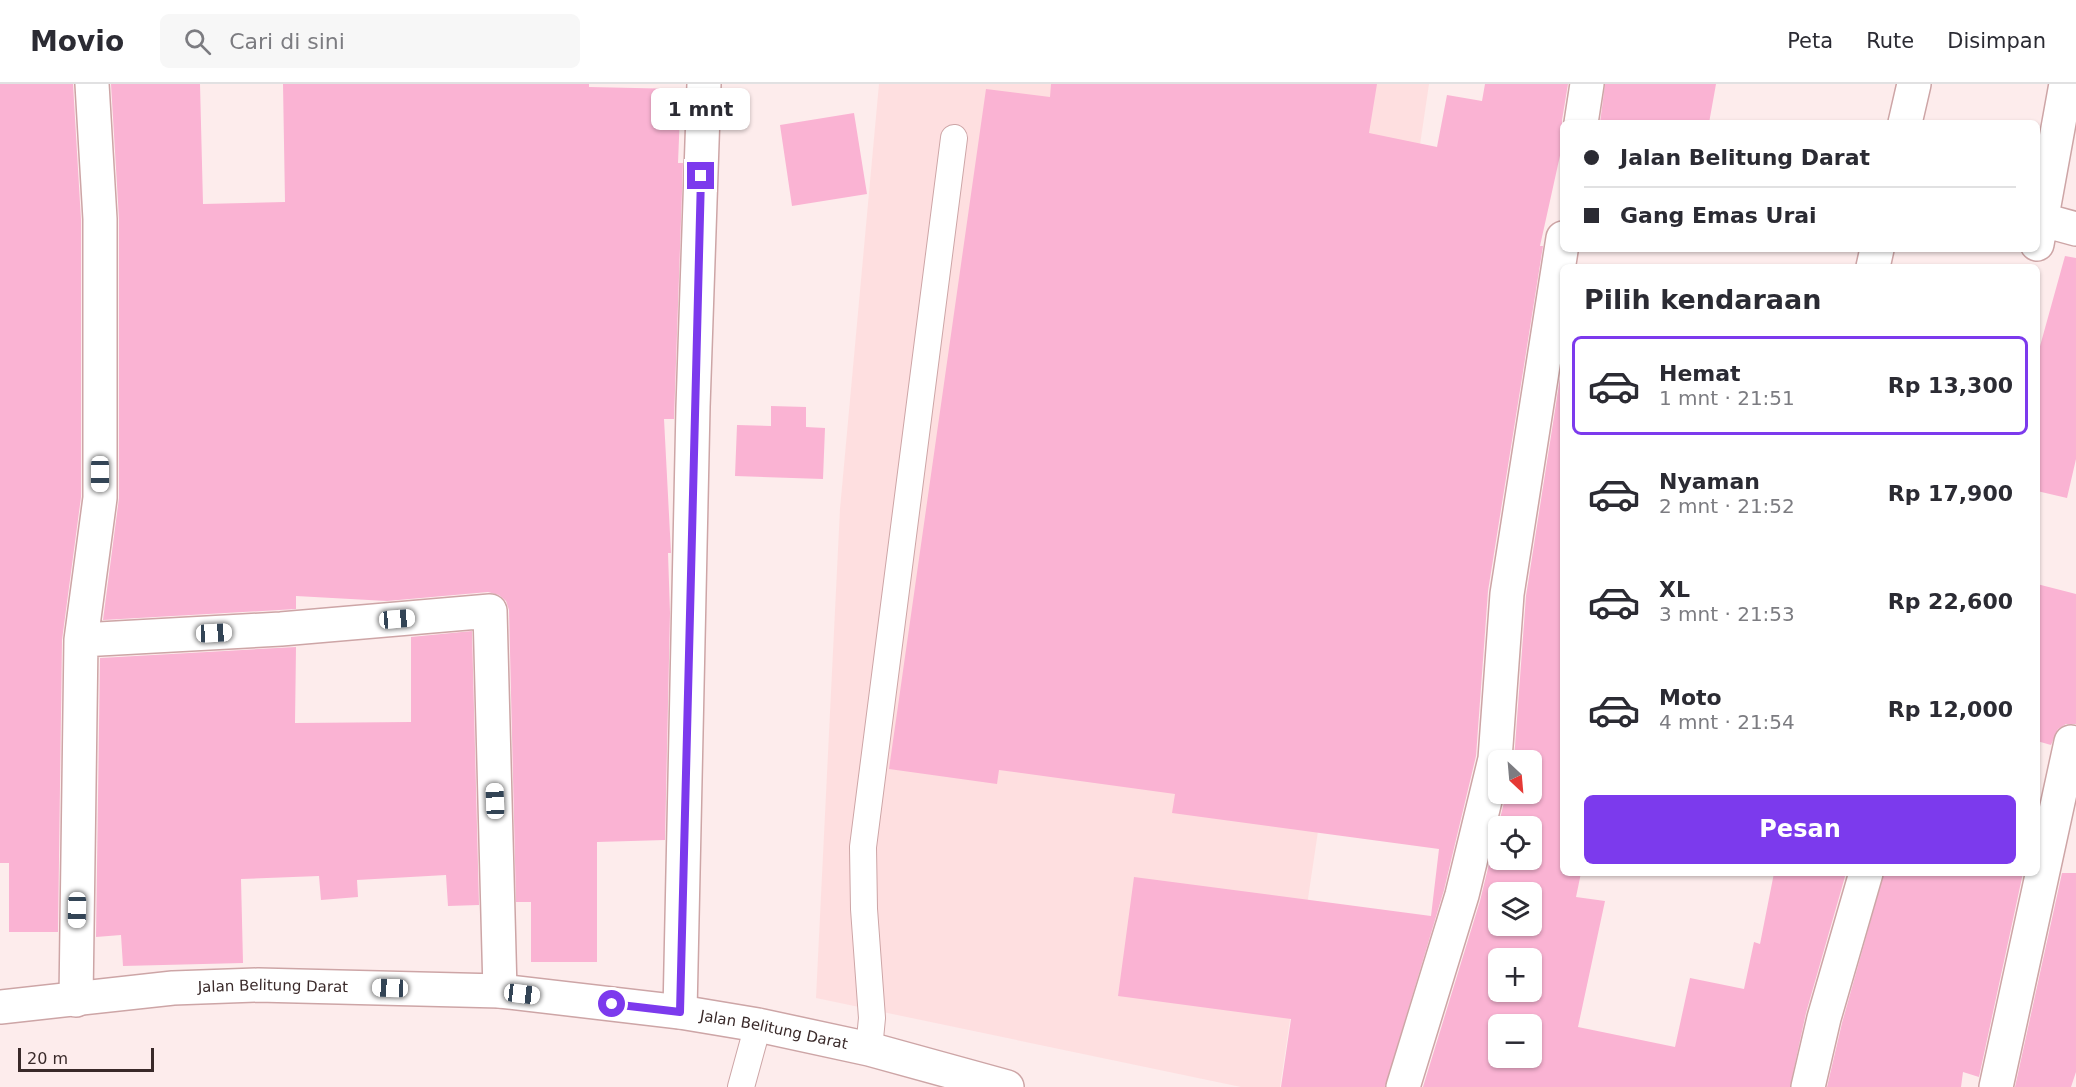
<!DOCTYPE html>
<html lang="id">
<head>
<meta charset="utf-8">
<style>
	body { margin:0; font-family:"DejaVu Sans",sans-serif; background:#f7f7f7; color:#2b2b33; height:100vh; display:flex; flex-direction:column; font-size:22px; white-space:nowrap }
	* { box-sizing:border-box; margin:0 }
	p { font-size:20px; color:#7c7c81 }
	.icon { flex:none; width:33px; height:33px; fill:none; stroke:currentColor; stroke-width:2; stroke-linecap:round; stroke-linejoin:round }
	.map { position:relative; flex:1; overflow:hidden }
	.sheet { position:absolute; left:1560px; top:180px; width:480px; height:612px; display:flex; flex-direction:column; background:#fff; border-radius:9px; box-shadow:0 2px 4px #0004 }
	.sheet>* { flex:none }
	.guide { position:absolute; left:1560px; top:36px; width:480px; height:132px; border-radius:9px; box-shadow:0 2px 4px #0004; display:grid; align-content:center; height:132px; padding:0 24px; background:#fff }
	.needle { width:39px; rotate:154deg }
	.controls { position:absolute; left:1488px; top:666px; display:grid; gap:12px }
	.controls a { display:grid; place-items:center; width:54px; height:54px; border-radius:9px; background:#fff; box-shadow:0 2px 4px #0004; font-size:30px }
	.scale { position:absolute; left:18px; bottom:15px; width:136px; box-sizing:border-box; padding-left:6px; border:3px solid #392929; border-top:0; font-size:16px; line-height:21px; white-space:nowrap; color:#392929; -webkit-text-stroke:4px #fdecec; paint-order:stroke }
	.end { position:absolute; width:27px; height:27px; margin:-14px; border:8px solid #7c3aed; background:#fff; box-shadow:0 0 0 3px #fff }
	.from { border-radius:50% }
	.bubble { position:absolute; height:42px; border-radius:9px; background:#fff; box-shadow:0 2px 4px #0004; font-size:20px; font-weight:700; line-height:42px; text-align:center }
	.car { position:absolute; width:18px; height:36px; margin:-18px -9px; border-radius:8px; box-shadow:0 0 4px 2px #0007; background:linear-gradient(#fff 24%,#345 0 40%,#fff 0 76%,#345 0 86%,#fff 0) }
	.guide b { display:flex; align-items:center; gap:21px; height:57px; font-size:22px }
	.guide b+b { border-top:2px solid #e1e1e2 }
	.guide i { width:15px; height:15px; background:#2b2b33 }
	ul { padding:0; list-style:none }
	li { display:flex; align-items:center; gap:18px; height:99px; margin:0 12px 9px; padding:0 12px; border:3px solid transparent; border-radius:9px }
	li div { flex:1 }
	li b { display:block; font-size:22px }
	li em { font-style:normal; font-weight:700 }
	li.on { border-color:#7c3aed }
	li>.icon { width:54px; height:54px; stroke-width:1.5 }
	h2 { padding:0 24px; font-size:27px; line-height:72px }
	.button { display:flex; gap:12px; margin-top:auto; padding:12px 24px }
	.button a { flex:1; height:69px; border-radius:9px; background:#7c3aed; color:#fff; font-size:24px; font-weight:700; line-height:69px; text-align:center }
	header { display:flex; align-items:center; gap:36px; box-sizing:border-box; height:84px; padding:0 30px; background:#fff; border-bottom:2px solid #e1e1e2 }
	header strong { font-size:28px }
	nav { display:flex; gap:33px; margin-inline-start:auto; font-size:21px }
	.search { width:420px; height:54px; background:#f7f7f7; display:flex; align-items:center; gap:15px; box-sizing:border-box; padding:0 21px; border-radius:9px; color:#7c7c81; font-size:22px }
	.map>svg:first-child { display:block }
</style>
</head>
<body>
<header>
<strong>Movio</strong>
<div class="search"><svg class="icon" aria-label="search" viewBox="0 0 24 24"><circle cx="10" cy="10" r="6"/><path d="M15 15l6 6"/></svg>Cari di sini</div>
<nav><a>Peta</a><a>Rute</a><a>Disimpan</a></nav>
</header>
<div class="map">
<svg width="2076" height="1003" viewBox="0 0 2076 1003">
	<rect width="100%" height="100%" fill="#fdecec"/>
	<!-- built -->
	<path fill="#fedfe0" d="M879,0H1429L1280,1003H1241L816,914L840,425Z"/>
	<!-- building -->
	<path fill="#fab3d3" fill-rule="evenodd" d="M0,0H73L81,136V413L62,556L58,848H9V779H0Z
		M111,0H200L203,120L285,118L283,0H589V3L681,5L678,79H683L674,335H664L671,469H668L670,529L665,756L597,758V878H531V818H516L509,526L506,517L499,511L488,508L387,517L296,512V525L103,536L119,414V135Z
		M1051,0H1377L1369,49L1437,63L1447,11L1482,17L1485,0H1568L1562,36L1563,58L1540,162H1543L1488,507L1476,672L1444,806L1385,1003H1281L1291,935L1118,912L1134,793L1431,832L1439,765L1172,729L1175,710L999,686L997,700L889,685L986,5L1050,13Z
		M1605,0H1716L1709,39H1600Z
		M854,29L867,110L792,122L780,41Z
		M2065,172L2076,174V375L2067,414L2037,407V273Z
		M1563,275V789H1581L1576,813L1605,817L1578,943L1675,963L1690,894L1744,905L1754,858L1760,860L1774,789H1846L1806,929L1790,1003H1423L1480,817L1506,710H1532V676H1514L1526,512ZM1498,742H1532V776H1498ZM1498,808H1532V842H1498ZM1498,874H1532V908H1498ZM1498,940H1532V974H1498Z
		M771,322L806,323V343L825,344L823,395L735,392L737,341L771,342Z
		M2037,500L2076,510V640H2066L2058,645L2051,661L2037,657Z
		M472,547L479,821L448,822L446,791L357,796L358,813L321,816L319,792L241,795L243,879L123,882L121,851L96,853L100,574L296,563L295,639L411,638V553Z
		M1884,789H2023L1979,993L1963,988L1961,1003H1827L1842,939Z
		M2062,789H2076V988L2071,1003H2015Z"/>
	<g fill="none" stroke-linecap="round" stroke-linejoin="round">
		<!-- service casing -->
		<g stroke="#cda5a6" stroke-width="28">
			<path id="service" d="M869,965L872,934L864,825L863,763L954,54
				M741,1003L758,941"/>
		</g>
		<!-- minor casing -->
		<g stroke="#cda5a6" stroke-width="36">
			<path id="minor" d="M1581,39L1587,0
				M1905,39L1914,0
				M2043,136L2076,145
				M2037,160L2066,0
				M1873,183L1877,165
				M81,556L281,545L490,527L500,907
				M76,916L81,556L100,414V135L92,0
				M680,928L693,323L704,0
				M1403,1003L1462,811L1495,675L1507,510L1563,154
				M1808,1003L1824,934L1866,789
				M1996,1003L2071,658"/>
		</g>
		<!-- primary casing -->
		<g stroke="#cda5a6" stroke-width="36">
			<g id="primary">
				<path id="s1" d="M0,923L173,904L258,901L500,907L680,928L758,941L869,965L1007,1003"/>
			</g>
		</g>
		<!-- service -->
		<use href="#service" stroke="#fff" stroke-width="26"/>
		<!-- minor -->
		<use href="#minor" stroke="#fff" stroke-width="33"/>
		<!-- primary -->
		<use href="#primary" stroke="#fff" stroke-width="33"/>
	</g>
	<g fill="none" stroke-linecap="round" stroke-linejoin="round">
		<!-- route -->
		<path stroke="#7c3aed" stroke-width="8" d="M612,920L680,928L701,92"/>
	</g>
	<g text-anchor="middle" stroke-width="4.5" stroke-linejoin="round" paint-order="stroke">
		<!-- street labels -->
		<g font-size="15" fill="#392929" stroke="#fdecec">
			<text dy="5" stroke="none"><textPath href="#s1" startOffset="274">Jalan Belitung Darat</textPath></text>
			<text dy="5" stroke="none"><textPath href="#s1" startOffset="778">Jalan Belitung Darat</textPath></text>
		</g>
	</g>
</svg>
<div class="controls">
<a><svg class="needle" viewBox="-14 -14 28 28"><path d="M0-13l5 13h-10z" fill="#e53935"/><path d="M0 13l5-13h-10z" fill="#7c7c81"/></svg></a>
<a><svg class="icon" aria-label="locate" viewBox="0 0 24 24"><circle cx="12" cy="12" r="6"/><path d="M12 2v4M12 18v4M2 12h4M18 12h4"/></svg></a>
<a><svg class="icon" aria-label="layers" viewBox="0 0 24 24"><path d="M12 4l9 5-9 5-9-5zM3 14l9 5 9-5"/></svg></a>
<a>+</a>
<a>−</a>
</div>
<div class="scale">20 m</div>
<i class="end from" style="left:612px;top:920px"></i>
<i class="end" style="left:701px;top:92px"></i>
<div class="bubble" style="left:651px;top:4px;width:99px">1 mnt</div>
<i class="car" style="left:100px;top:390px;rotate:180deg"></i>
<i class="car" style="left:397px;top:535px;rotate:85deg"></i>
<i class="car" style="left:214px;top:549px;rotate:87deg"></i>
<i class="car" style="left:495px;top:717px;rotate:358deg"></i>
<i class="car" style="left:77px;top:826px;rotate:181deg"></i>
<i class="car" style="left:390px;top:904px;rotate:272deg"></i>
<i class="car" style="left:522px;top:910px;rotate:97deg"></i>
<div class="guide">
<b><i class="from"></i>Jalan Belitung Darat</b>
<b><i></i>Gang Emas Urai</b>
</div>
<section class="sheet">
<h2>Pilih kendaraan</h2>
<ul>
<li class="on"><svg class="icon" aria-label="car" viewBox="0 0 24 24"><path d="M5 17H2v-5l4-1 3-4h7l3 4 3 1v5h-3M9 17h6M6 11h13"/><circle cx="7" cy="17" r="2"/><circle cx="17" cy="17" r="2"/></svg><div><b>Hemat</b><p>1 mnt · 21:51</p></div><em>Rp 13,300</em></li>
<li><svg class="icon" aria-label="car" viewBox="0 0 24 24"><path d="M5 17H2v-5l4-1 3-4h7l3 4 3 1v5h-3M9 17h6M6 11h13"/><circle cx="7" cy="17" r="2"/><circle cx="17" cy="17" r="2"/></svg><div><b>Nyaman</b><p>2 mnt · 21:52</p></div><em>Rp 17,900</em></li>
<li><svg class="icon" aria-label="car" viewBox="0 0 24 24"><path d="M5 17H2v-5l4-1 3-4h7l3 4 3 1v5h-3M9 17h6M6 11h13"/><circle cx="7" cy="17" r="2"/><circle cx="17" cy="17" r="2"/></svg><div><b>XL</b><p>3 mnt · 21:53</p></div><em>Rp 22,600</em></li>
<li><svg class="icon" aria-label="car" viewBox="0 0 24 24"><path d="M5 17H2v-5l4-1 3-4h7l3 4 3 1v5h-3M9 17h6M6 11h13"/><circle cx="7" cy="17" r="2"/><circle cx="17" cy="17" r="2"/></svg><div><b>Moto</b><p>4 mnt · 21:54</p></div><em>Rp 12,000</em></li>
</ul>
<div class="button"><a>Pesan</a></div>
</section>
</div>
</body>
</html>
